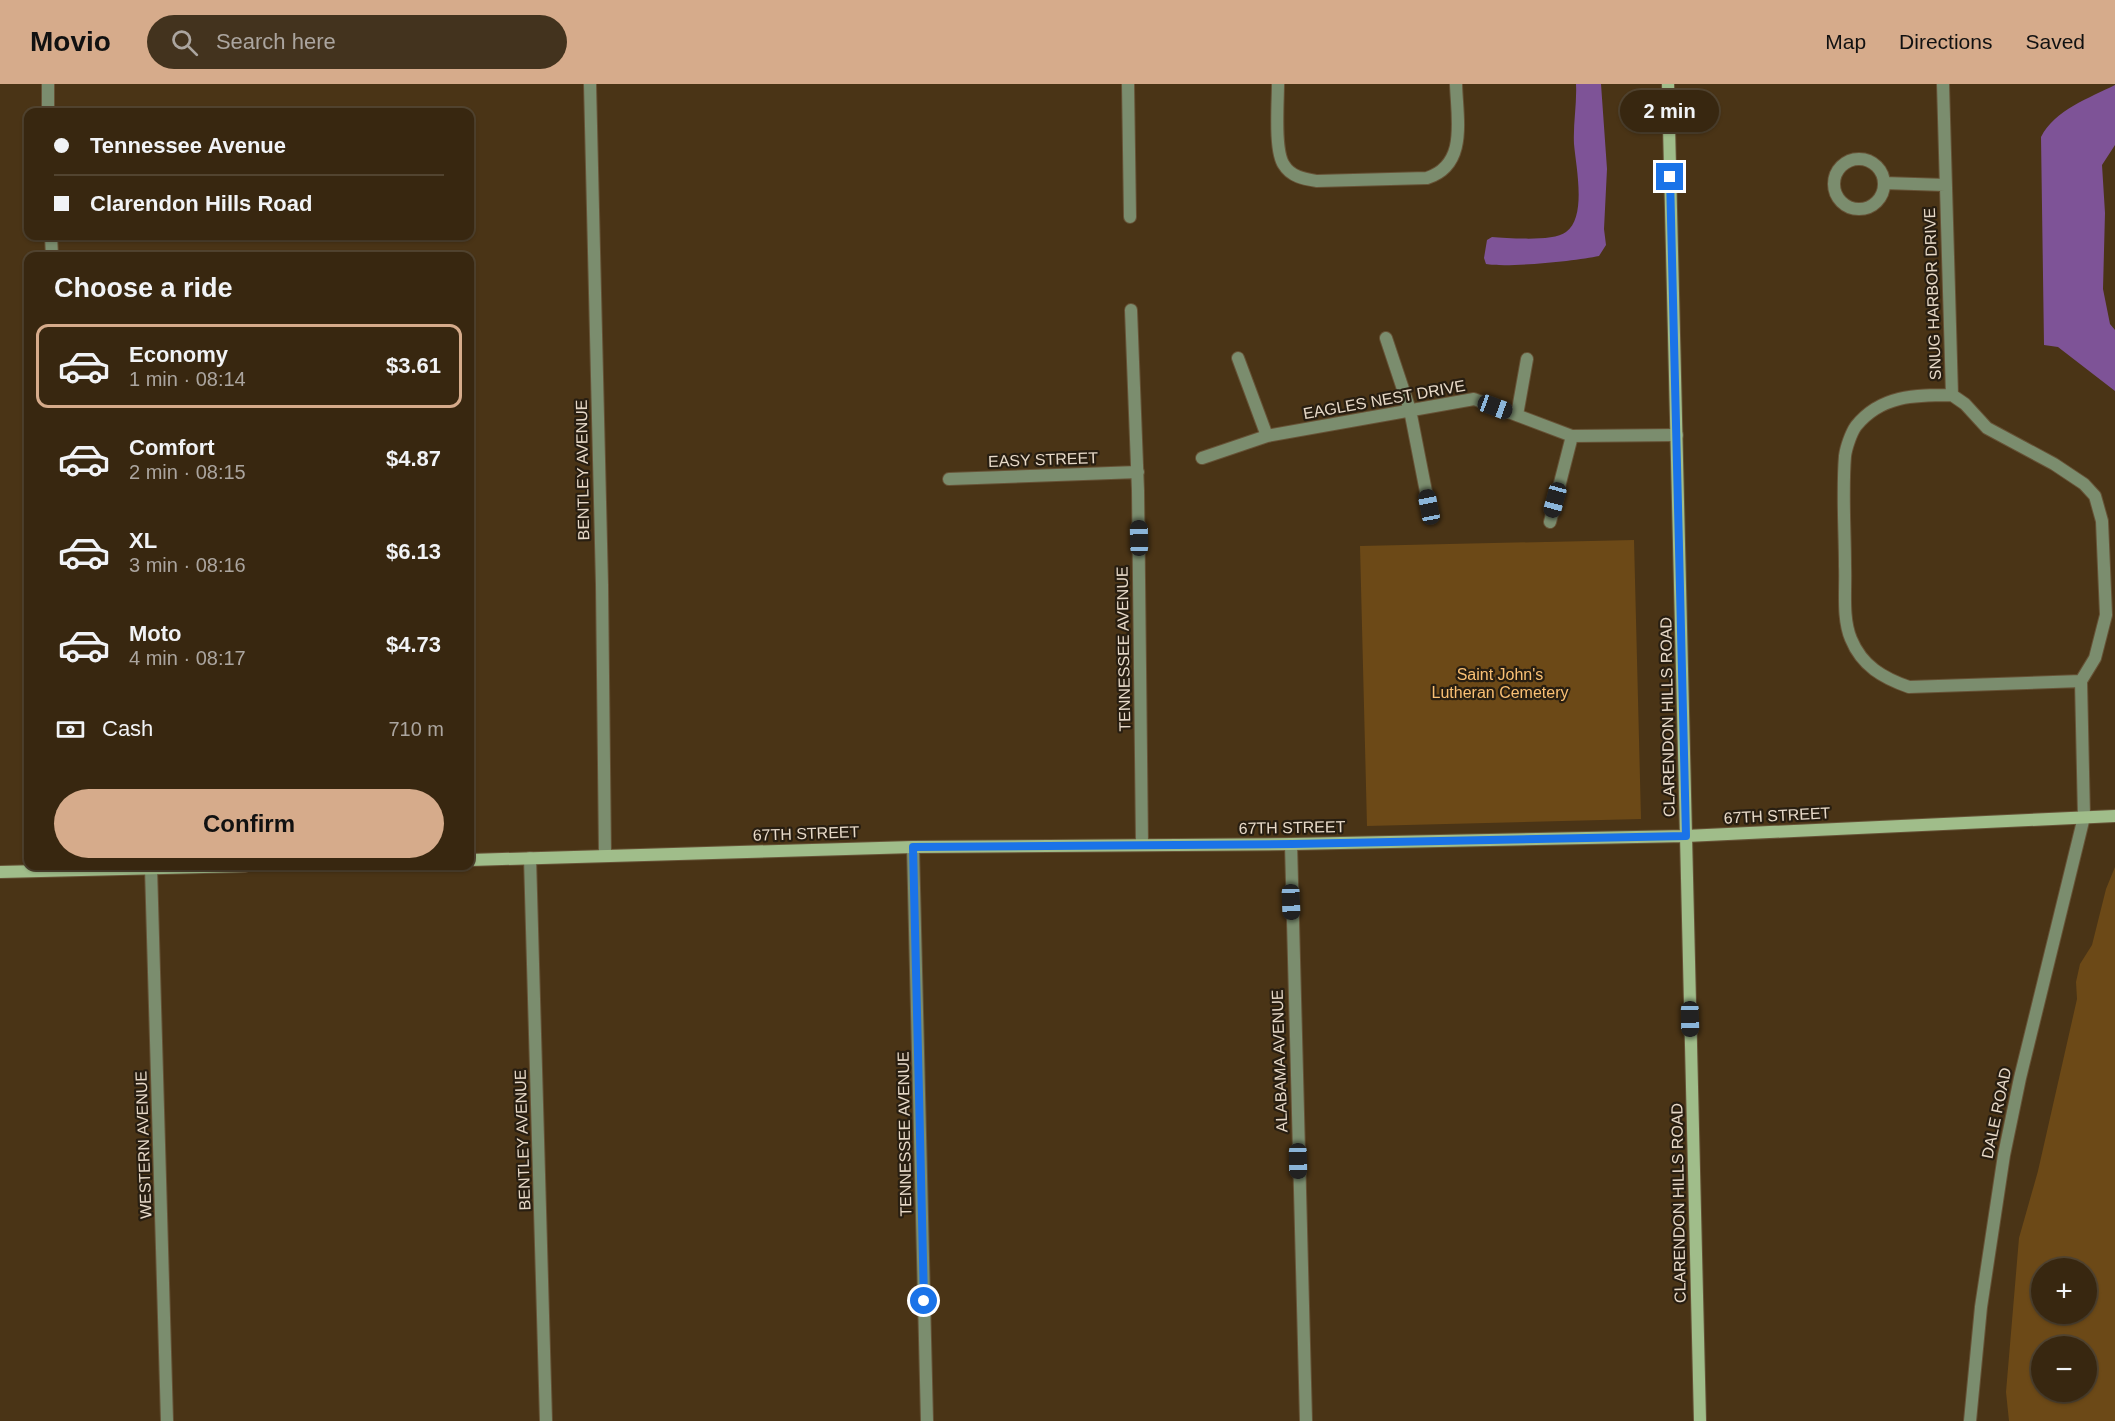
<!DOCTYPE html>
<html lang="en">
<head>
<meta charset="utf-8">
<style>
	body { margin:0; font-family:Helvetica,sans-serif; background:#43331e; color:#f1f3f6; height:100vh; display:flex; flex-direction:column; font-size:22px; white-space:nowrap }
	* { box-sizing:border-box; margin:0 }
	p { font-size:20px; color:#aba59f }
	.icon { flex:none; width:33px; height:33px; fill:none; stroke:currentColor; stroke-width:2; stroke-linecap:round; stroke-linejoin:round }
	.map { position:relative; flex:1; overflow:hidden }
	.details { position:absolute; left:24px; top:168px; width:450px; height:618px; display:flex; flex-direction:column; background:#382710; border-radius:12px; box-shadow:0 2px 4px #0004,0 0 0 2px #524430 }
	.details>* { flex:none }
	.top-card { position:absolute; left:24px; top:24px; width:450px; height:132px; border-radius:12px; box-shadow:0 2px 4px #0004,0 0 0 2px #524430; display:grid; align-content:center; height:132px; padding:0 30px; background:#382710 }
	.controls { position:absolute; left:2031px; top:1174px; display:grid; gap:12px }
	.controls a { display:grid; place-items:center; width:66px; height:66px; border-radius:50%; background:#382710; box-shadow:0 2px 4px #0004,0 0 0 2px #524430; font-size:30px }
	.end { position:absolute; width:27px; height:27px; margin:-14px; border:8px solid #1a73e8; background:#fff; box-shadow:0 0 0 3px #fff }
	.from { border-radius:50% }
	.bubble { position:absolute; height:42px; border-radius:21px; background:#382710; box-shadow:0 2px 4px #0004,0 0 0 2px #524430; font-size:20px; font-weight:700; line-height:42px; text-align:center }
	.car { position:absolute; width:18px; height:36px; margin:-18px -9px; border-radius:8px; box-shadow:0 0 4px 2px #0007; background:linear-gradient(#222 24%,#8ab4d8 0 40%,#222 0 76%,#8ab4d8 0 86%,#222 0) }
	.top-card b { display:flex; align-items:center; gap:21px; height:57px; font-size:22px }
	.top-card b+b { border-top:2px solid #524430 }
	.top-card i { width:15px; height:15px; background:#f1f3f6 }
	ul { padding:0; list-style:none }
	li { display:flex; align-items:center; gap:18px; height:84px; margin:0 12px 9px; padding:0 18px; border:3px solid transparent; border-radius:12px }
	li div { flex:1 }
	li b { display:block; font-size:22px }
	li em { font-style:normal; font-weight:700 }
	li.current { border-color:#d6ab8b }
	li>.icon { width:54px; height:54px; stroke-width:1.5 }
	h2 { padding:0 30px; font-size:27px; line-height:72px }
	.pay { display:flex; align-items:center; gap:15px; height:66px; padding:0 30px; font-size:22px }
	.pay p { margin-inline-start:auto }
	.cta { display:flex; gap:12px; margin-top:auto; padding:12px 30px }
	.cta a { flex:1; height:69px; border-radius:36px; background:#d6ab8b; color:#111; font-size:24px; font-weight:700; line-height:69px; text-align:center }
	header { display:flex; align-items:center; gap:36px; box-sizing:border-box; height:84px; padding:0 30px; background:#d6ab8b; color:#111 }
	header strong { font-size:28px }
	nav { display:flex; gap:33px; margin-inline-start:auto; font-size:21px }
	.search { width:420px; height:54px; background:#43331e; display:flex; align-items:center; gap:15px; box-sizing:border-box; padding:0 21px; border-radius:33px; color:#aba59f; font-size:22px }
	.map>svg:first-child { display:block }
</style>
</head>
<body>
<header>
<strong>Movio</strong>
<div class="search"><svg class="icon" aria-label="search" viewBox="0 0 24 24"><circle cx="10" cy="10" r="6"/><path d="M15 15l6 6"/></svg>Search here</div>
<nav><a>Map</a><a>Directions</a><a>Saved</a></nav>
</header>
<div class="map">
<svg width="2115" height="1337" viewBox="0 0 2115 1337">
	<rect width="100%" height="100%" fill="#4a3416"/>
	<!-- green -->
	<path fill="#6c4917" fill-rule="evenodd" d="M1634,456L1641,735L1367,742L1360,462Z
		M2115,783V1337H2009L2006,1308L2019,1154L2038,1087L2077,915L2076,898L2080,880L2092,861L2106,805ZM2042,1185H2086V1230H2042ZM2042,1263H2086V1308H2042Z"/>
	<!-- water -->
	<path fill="#7e5397" d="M1576,0H1601L1607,85L1604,145L1606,161L1599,172C1576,177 1507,184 1486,180L1484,174L1487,156L1492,153C1509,154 1553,158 1566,148C1587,133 1576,83 1574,60C1573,40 1577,20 1576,0Z
		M2115,1V61L2102,81L2105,129L2103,205L2110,240L2115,246V307L2058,263L2044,261L2041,53C2055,26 2089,14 2115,1Z"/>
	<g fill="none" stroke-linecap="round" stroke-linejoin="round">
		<!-- street casing -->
		<g stroke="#665236" stroke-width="14">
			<path id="street" d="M48,0V28
				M590,0L602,501L605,771
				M1128,0L1130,133
				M1278,0C1278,19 1274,67 1284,81C1291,93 1305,95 1317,97L1427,94C1468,81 1457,35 1456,0
				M1943,0L1952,311L1965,320L1987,344L2054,380L2084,400L2095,412L2102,437L2106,531L2095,574L2081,597L2084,733L2020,994L2004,1071L1981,1223L1970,1337
				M1834 100a25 25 0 1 1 50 0a25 25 0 1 1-50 0Z
				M1884,99L1945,101
				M51,152L52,172
				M1131,226L1138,407L1142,761
				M1386,254L1410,326L1429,423
				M1238,274L1267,352
				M1952,311C1915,311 1881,311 1856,342C1851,349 1846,364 1845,372C1842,409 1845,446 1845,482C1846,505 1842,534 1851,555C1862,582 1883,594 1909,603L2081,597
				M1517,331L1527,275
				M1202,374L1267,352L1474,315L1572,352L1677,351
				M949,395L1138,388
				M1550,438L1572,352
				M1291,760L1306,1337
				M913,763L927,1337
				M530,774L546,1337
				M151,784L167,1337"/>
		</g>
		<!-- secondary casing -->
		<g stroke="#665236" stroke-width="14">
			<path id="secondary" d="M1668,0L1700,1337
				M470,776L913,763L1291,760L1686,752L2115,732
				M0,788L245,782"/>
		</g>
		<!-- street -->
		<use href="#street" stroke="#7b8d6e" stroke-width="12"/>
		<!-- secondary -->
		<use href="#secondary" stroke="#a0bd8a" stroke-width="12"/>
	</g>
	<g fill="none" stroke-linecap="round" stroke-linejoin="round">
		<!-- route -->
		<path stroke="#1a73e8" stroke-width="8" d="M924,1217L913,763L1292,760L1686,752L1670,93"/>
	</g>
	<g text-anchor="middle" stroke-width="4.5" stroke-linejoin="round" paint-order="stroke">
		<!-- street labels -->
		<g font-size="16" fill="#e7d9c8" stroke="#281e11">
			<text transform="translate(1932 210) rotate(-92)" y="6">SNUG HARBOR DRIVE</text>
			<text transform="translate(1384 315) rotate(-10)" y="6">EAGLES NEST DRIVE</text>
			<text transform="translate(1043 375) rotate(-2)" y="6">EASY STREET</text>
			<text transform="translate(582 386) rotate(-91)" y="6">BENTLEY AVENUE</text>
			<text transform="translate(1123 565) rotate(-91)" y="6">TENNESSEE AVENUE</text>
			<text transform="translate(1667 633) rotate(-91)" y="6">CLARENDON HILLS ROAD</text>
			<text transform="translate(1777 731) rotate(-3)" y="6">67TH STREET</text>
			<text transform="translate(1292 743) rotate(-1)" y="6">67TH STREET</text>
			<text transform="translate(806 749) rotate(-2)" y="6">67TH STREET</text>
			<text transform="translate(1279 977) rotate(-92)" y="6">ALABAMA AVENUE</text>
			<text transform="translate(1996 1029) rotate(-78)" y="6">DALE ROAD</text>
			<text transform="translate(904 1050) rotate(-91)" y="6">TENNESSEE AVENUE</text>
			<text transform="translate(522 1056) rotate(-92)" y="6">BENTLEY AVENUE</text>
			<text transform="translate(143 1061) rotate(-92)" y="6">WESTERN AVENUE</text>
			<text transform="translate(1678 1119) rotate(-91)" y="6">CLARENDON HILLS ROAD</text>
		</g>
		<!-- park labels -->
		<g font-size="16" fill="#fac074" stroke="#281e11">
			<text x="1500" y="596">Saint John's<tspan x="1500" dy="18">Lutheran Cemetery</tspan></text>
		</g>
	</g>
</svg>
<div class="controls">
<a>+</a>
<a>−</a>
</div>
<i class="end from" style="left:924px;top:1217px"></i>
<i class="end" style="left:1670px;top:93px"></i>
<div class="bubble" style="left:1620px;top:6px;width:99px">2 min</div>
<i class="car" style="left:1495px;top:323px;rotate:110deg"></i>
<i class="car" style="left:1555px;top:416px;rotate:195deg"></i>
<i class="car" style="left:1429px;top:423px;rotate:349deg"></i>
<i class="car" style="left:1139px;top:454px;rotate:359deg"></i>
<i class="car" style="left:1291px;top:818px;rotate:178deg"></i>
<i class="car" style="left:1690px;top:935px;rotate:179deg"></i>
<i class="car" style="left:1298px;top:1077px;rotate:179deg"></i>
<div class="top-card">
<b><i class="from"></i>Tennessee Avenue</b>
<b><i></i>Clarendon Hills Road</b>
</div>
<section class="details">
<h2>Choose a ride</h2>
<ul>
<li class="current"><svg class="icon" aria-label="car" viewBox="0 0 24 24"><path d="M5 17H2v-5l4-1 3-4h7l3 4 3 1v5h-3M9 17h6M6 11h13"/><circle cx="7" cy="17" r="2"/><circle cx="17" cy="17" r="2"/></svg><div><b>Economy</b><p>1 min · 08:14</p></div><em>$3.61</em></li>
<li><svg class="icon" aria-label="car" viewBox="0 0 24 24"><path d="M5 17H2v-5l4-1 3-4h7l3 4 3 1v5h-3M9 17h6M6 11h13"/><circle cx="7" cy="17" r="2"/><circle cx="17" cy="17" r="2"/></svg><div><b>Comfort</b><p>2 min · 08:15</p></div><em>$4.87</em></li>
<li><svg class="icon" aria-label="car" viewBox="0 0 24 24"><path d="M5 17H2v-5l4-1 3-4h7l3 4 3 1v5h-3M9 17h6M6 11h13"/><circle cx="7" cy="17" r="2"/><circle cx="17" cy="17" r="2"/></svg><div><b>XL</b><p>3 min · 08:16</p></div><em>$6.13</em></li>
<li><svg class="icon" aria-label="car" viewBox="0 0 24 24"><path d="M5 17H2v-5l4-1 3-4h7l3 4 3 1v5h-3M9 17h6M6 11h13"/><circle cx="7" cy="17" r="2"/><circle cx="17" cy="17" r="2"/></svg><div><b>Moto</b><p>4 min · 08:17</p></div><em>$4.73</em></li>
</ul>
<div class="pay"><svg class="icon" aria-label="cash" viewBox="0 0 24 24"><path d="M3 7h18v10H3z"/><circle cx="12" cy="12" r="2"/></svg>Cash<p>710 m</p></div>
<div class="cta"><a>Confirm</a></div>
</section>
</div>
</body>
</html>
